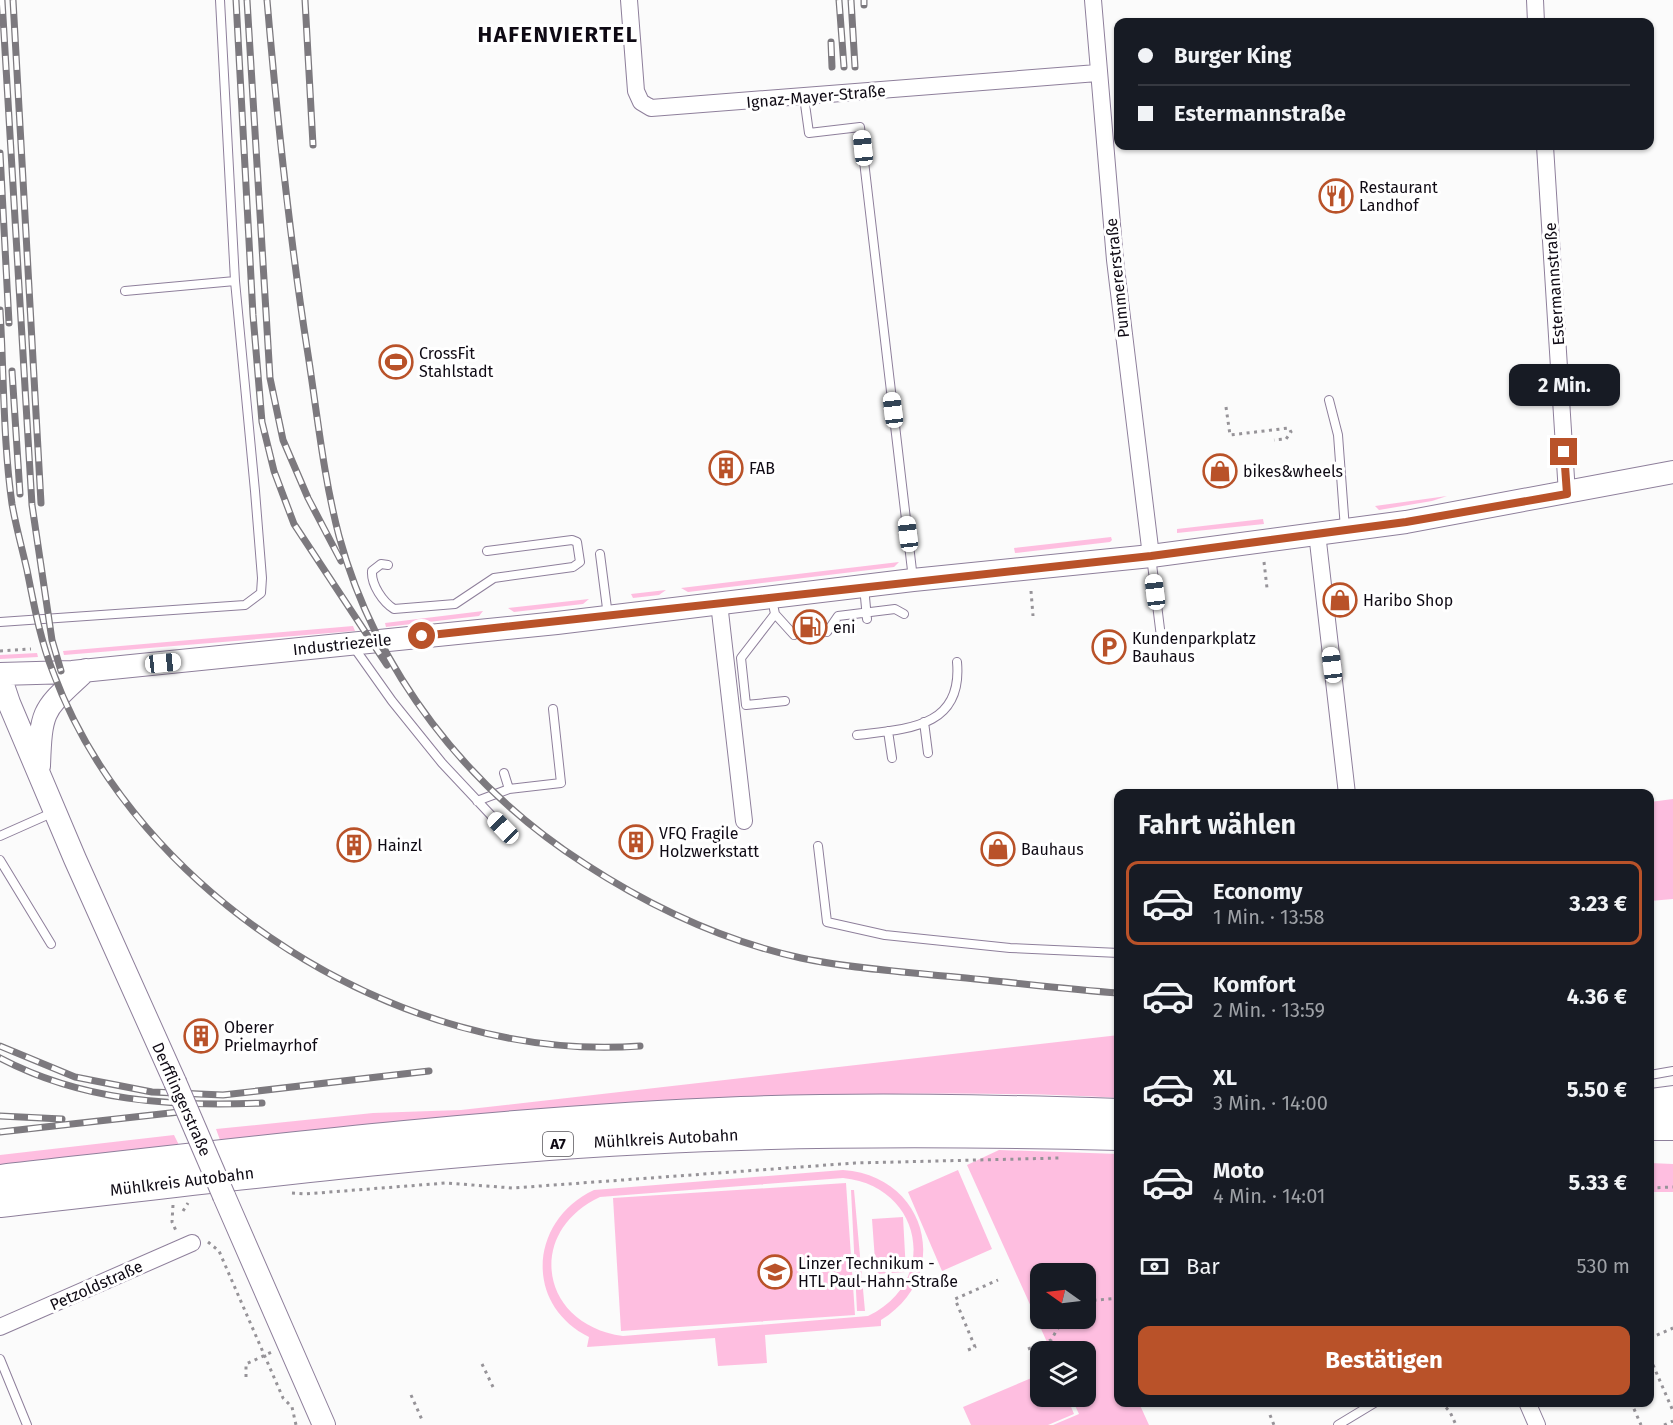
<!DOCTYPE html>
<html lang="de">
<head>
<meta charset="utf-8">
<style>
	body { margin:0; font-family:"Fira Sans",sans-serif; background:#20242c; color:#f1f3f6; height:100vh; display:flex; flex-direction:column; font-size:22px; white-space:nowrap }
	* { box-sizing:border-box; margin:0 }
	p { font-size:20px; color:#9ea1a6 }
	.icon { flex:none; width:33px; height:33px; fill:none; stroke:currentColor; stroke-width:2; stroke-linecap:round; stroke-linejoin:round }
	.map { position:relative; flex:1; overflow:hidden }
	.sheet { position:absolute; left:1114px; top:789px; width:540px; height:618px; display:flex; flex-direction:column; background:#171b24; border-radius:12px; box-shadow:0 2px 4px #0004 }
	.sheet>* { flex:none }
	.top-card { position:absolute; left:1114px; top:18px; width:540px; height:132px; border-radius:12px; box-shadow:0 2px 4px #0004; display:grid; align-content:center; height:132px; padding:0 24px; background:#171b24 }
	.needle { width:39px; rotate:284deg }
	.buttons { position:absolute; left:1030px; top:1263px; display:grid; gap:12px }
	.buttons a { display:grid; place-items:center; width:66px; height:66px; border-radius:12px; background:#171b24; box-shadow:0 2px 4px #0004; font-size:30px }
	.end { position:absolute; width:27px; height:27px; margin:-14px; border:8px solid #b95229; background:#fff; box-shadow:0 0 0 3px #fff }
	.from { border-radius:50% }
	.bubble { position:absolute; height:42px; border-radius:12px; background:#171b24; box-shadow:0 2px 4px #0004; font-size:20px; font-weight:700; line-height:42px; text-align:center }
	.car { position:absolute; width:18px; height:36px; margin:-18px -9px; border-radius:8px; box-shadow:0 0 4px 2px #0007; background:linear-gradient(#fff 24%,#345 0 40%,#fff 0 76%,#345 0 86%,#fff 0) }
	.top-card b { display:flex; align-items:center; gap:21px; height:57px; font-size:22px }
	.top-card b+b { border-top:2px solid #363941 }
	.top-card i { width:15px; height:15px; background:#f1f3f6 }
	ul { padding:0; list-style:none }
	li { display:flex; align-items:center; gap:18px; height:84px; margin:0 12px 9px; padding:0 12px; border:3px solid transparent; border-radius:12px }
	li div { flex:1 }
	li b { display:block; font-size:22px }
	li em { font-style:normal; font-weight:700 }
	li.on { border-color:#b95229 }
	li>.icon { width:54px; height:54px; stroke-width:1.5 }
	h2 { padding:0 24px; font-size:27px; line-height:72px }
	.pay { display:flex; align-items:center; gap:15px; height:66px; padding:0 24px; font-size:22px }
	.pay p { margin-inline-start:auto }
	.action { display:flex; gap:12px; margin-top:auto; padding:12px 24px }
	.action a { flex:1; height:69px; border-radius:12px; background:#b95229; color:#fff; font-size:24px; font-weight:700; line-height:69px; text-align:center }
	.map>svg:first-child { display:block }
</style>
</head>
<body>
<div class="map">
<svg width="1673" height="1425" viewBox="0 0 1673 1425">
	<rect width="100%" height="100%" fill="#fbfbfb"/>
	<!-- green -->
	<path fill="#febee0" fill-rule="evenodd" d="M1447,496L1432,501L1379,510L1375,506Z
		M1263,519L1264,524L1177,533V529Z
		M1111,537L1112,540L1110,542L1015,553L1014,548Z
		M899,562L894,567L688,592L681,588Z
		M666,590L659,595L633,598L631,594Z
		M589,599L583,604L514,612L508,608Z
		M483,611L479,616L386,627L385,623Z
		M353,626L355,631L64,655L63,651Z
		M37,653L38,657L0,659V655Z
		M1673,799V899L1650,901V802Z
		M1119,1035V1098C819,1081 519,1116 220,1140L216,1129L373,1113L461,1110Z
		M174,1135L179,1145L0,1165V1155Z
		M999,1150L1119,1154V1402L1139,1403L1149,1425H1053L1079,1414L1071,1397L1086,1396V1352L1051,1351L967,1165ZM1041,1274H1086V1318H1041Z
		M1650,1163L1673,1164V1192H1650Z
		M843,1170C928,1176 953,1276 881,1320V1326L765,1335L767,1363L718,1366L715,1338L587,1347L589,1337C523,1304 530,1220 594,1190ZM843,1178C923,1186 940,1282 868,1316L623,1336C540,1325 525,1232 600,1197Z
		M958,1170L992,1249L942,1271L908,1192Z
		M846,1183L855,1315L621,1331L613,1198Z
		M851,1190H854L865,1311H857Z
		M903,1217L906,1272L876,1274L872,1219Z
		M1041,1374V1396L1067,1397L1074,1414L1048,1425H971L963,1407Z"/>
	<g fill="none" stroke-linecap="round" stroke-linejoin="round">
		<!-- lane casing -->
		<g stroke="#8e7f9b" stroke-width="10">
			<path id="lane" d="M804,97L809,133L860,127L913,579
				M125,291L235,281
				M1329,400L1338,435L1345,529
				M600,554L608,616
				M1151,556L1161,637
				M388,565L381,564L372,571C371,585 383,602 394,609L455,604L494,578L573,567L580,562L577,542L572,540L487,551
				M864,586L867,619
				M774,609L775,614L794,635
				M775,614L741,658L746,705L785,701
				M0,622L245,605L261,593L262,578L255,491L235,281L220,0
				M827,632L838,616L895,609L904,614
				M353,646L392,701L442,763L503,828
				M924,722L928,753
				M888,731L892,758
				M857,735C907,729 963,728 957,662
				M504,773L509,789
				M477,801L509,789L561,783L553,709
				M0,836L54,812
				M818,846L827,922L885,935L1010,948L1119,953
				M0,860L51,944
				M1650,1075L1673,1071
				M0,1359L27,1425
				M1338,1425L1376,1402"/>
		</g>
		<!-- street casing -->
		<g stroke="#8e7f9b" stroke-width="18">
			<path id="street" d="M629,0L636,91L641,102L651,108L1097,73
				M1093,0L1115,260L1151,556
				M1535,0L1536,22
				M1545,146L1567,494
				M1317,533L1347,794
				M719,603L744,821
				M0,1327L192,1243
				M1527,1402L1537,1425"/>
		</g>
		<!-- secondary casing -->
		<g stroke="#8e7f9b" stroke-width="24">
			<path id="secondary" d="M0,674L72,672L557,623L913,580L1151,556L1406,522L1673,472
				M0,676L9,703L75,859L175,1082
				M39,766C41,706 44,710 86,670
				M224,1196L324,1425"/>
		</g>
		<!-- highway casing -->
		<g stroke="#8e7f9b" stroke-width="32">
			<path id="highway" d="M1650,1104L1673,1101
				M1650,1125H1673
				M0,1180C247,1152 493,1122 741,1112C867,1107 993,1110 1119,1114
				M0,1202C215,1178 429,1150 645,1139C804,1130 961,1131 1119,1135"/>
		</g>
		<!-- path -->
		<path stroke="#969398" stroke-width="3" stroke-dasharray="3 4.5" stroke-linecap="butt" d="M1226,407L1230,435L1289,428L1291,432L1286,439L1274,440
			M1264,562L1267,588
			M1031,591L1033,616
			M0,651L31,649
			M1650,1188L1673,1187
			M292,1193L305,1194L446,1183L513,1188L855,1163L1060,1158
			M173,1205L172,1222L177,1233
			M183,1211L188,1203
			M208,1242L219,1251L283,1398L292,1407L296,1425
			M1086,1301L1119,1298
			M1650,1338L1673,1328
			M1028,1349L1051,1340L1064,1318
			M968,1350L975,1347L955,1299L998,1280
			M1650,1358L1673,1411
			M482,1364L494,1389
			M246,1377V1364L272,1352
			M411,1395L423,1422
			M1441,1402L1450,1412L1456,1425
			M1631,1402L1641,1425
			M1270,1415L1274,1425
			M1664,1425L1673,1421"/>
		<!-- lane -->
		<use href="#lane" stroke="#fff" stroke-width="8"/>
		<!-- street -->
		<use href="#street" stroke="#fff" stroke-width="16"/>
		<!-- secondary -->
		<use href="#secondary" stroke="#fff" stroke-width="22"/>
		<!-- highway -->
		<use href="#highway" stroke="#fff" stroke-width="30"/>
		<!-- rail casing -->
		<g stroke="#7c797e" stroke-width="7">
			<path id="rail" d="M2,0L32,505L52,640L61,671
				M13,0L41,503
				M236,0L253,315L262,422L274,471L294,524L387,665
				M247,0L270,378L283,440L308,498L341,561
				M267,0C277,117 289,232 307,348C317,411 323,475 339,536C376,672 468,789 585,864C651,907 724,941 801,958C848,968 897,971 944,976C1003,981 1061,989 1119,993
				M305,0L313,145
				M839,0L844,67
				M851,0L855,67
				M864,0V5
				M831,42L832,67
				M0,153L9,323
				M0,310C4,374 3,441 12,504C16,527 22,548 27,570C34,605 40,639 53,672C136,896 403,1064 640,1046
				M12,371L20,494
				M0,1046L75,1077L152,1092L223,1095L429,1071
				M0,1058C82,1101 171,1107 262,1103
				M0,1116L62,1119
				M0,1132L188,1111"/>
		</g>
		<!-- rail -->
		<use href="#rail" stroke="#fff" stroke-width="4.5" stroke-dasharray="14" stroke-linecap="butt"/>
		<!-- secondary-bridge casing -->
		<g stroke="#8e7f9b" stroke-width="24" stroke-linecap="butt">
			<path id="secondary-bridge" d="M175,1082L224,1196"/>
		</g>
		<!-- secondary-bridge -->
		<use href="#secondary-bridge" stroke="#fff" stroke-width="22"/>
	</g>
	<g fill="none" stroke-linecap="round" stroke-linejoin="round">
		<!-- route -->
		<path stroke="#b95229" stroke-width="8" d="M422,636L1151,556L1406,522L1567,494L1564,452"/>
	</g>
	<!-- icons -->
	<defs>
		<g id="restaurant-ring" transform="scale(1.725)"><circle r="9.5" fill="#fff" stroke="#b95229" stroke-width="1.5"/><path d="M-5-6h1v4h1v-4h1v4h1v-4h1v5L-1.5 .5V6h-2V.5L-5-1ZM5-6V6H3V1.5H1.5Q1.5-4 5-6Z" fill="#b95229"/></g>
		<g id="stadium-ring" transform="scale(1.725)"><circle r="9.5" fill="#fff" stroke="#b95229" stroke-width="1.5"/><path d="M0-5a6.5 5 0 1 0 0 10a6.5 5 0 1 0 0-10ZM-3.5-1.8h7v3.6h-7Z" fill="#b95229"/></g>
		<g id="building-ring" transform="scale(1.725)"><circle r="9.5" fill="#fff" stroke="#b95229" stroke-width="1.5"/><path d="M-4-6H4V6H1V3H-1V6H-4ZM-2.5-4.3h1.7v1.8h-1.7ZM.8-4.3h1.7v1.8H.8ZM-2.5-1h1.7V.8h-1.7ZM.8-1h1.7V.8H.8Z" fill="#b95229"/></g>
		<g id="shop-ring" transform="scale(1.725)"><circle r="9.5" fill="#fff" stroke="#b95229" stroke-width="1.5"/><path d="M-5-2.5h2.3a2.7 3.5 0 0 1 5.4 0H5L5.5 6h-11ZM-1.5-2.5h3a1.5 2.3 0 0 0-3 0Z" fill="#b95229"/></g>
		<g id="fuel-ring" transform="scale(1.725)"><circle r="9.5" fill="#fff" stroke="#b95229" stroke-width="1.5"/><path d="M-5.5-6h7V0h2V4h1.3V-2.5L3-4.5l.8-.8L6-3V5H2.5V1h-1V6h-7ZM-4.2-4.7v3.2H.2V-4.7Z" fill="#b95229"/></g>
		<g id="parking-ring" transform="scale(1.725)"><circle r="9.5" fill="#fff" stroke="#b95229" stroke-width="1.5"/><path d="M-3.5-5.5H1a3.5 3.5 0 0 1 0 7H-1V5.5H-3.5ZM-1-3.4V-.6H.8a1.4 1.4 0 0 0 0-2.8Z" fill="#b95229"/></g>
		<g id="school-ring" transform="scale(1.725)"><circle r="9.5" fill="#fff" stroke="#b95229" stroke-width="1.5"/><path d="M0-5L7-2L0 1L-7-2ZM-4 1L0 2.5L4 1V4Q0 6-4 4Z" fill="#b95229"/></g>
	</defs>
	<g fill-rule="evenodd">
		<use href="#restaurant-ring" x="1336" y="196"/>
		<use href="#stadium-ring" x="396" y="362"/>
		<use href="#building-ring" x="726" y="468"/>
		<use href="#shop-ring" x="1220" y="471"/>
		<use href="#shop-ring" x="1340" y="600"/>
		<use href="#fuel-ring" x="810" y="627"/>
		<use href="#parking-ring" x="1109" y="647"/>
		<use href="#building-ring" x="636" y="842"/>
		<use href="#building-ring" x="354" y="845"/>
		<use href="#shop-ring" x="998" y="849"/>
		<use href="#building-ring" x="201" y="1036"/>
		<use href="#school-ring" x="775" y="1272"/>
	</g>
	<g text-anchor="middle" stroke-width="6" stroke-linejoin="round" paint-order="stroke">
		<!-- shield labels -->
		<rect fill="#fff" stroke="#57545a" stroke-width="1.5" x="543" y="1132" width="30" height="24" rx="4.5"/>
		<g font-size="15" font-weight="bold" fill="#0f0a14">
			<text x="558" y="1149">A7</text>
		</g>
		<!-- street labels -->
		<g font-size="16" fill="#0f0a14" stroke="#fff">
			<text transform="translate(816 96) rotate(-5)" y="6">Ignaz-Mayer-Straße</text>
			<text transform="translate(1117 278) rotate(-96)" y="6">Pummererstraße</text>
			<text transform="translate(1554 284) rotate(-94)" y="6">Estermannstraße</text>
			<text transform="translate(342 644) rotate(-6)" y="6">Industriezeile</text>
			<text transform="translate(182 1099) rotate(66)" y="6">Derfflingerstraße</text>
			<text transform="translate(666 1138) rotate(-3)" y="6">Mühlkreis Autobahn</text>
			<text transform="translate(182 1181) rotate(-7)" y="6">Mühlkreis Autobahn</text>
			<text transform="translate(96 1285) rotate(-24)" y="6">Petzoldstraße</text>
		</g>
		<!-- poi labels -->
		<g font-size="16" fill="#0f0a14" stroke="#fff" text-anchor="start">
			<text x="1359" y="193">Restaurant<tspan x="1359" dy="18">Landhof</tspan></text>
			<text x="419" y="359">CrossFit<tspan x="419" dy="18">Stahlstadt</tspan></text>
			<text x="749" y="474">FAB</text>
			<text x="1243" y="477">bikes&amp;wheels</text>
			<text x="1363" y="606">Haribo Shop</text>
			<text x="833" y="633">eni</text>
			<text x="1132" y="644">Kundenparkplatz<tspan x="1132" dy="18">Bauhaus</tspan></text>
			<text x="659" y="839">VFQ Fragile<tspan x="659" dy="18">Holzwerkstatt</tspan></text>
			<text x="377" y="851">Hainzl</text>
			<text x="1021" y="855">Bauhaus</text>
			<text x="224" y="1033">Oberer<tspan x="224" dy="18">Prielmayrhof</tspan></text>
			<text x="798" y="1269">Linzer Technikum -<tspan x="798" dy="18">HTL Paul-Hahn-Straße</tspan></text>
		</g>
		<!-- district labels -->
		<g font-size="22" font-weight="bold" letter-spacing="1.5" fill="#0f0a14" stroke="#fff">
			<text x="558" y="42">HAFENVIERTEL</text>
		</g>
	</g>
</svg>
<div class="buttons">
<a><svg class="needle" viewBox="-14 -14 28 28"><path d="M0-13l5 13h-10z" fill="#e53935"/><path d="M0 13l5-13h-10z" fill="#9ea1a6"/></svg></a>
<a><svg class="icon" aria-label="layers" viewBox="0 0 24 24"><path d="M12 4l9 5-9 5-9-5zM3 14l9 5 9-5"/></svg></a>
</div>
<i class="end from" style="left:422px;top:636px"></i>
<i class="end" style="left:1564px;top:452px"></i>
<div class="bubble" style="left:1509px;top:364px;width:111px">2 Min.</div>
<i class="car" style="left:863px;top:148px;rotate:354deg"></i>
<i class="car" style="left:893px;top:410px;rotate:353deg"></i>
<i class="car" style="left:908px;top:534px;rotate:353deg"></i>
<i class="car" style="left:1155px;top:592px;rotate:353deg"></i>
<i class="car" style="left:163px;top:663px;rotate:84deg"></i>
<i class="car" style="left:1332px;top:665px;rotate:353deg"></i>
<i class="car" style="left:503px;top:828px;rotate:316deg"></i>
<div class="top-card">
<b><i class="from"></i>Burger King</b>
<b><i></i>Estermannstraße</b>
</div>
<section class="sheet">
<h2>Fahrt wählen</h2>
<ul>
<li class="on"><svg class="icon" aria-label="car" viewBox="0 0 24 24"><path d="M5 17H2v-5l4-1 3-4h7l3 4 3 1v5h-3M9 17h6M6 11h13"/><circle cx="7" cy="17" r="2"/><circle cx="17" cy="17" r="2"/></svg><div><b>Economy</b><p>1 Min. · 13:58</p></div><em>3.23 €</em></li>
<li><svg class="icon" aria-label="car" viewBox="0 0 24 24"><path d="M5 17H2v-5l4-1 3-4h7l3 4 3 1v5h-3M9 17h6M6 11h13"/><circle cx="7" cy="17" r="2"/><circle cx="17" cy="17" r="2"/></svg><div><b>Komfort</b><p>2 Min. · 13:59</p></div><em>4.36 €</em></li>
<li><svg class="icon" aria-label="car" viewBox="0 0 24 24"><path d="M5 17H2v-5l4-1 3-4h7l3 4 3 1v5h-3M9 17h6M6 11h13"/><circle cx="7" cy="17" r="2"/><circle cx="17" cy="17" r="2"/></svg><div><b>XL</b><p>3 Min. · 14:00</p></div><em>5.50 €</em></li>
<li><svg class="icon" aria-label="car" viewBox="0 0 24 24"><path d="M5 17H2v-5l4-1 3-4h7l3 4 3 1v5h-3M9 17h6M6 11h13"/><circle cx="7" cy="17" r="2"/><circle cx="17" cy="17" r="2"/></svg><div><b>Moto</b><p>4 Min. · 14:01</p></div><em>5.33 €</em></li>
</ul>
<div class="pay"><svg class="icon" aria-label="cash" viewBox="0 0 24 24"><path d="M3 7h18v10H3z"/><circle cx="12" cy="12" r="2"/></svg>Bar<p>530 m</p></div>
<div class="action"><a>Bestätigen</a></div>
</section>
</div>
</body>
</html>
